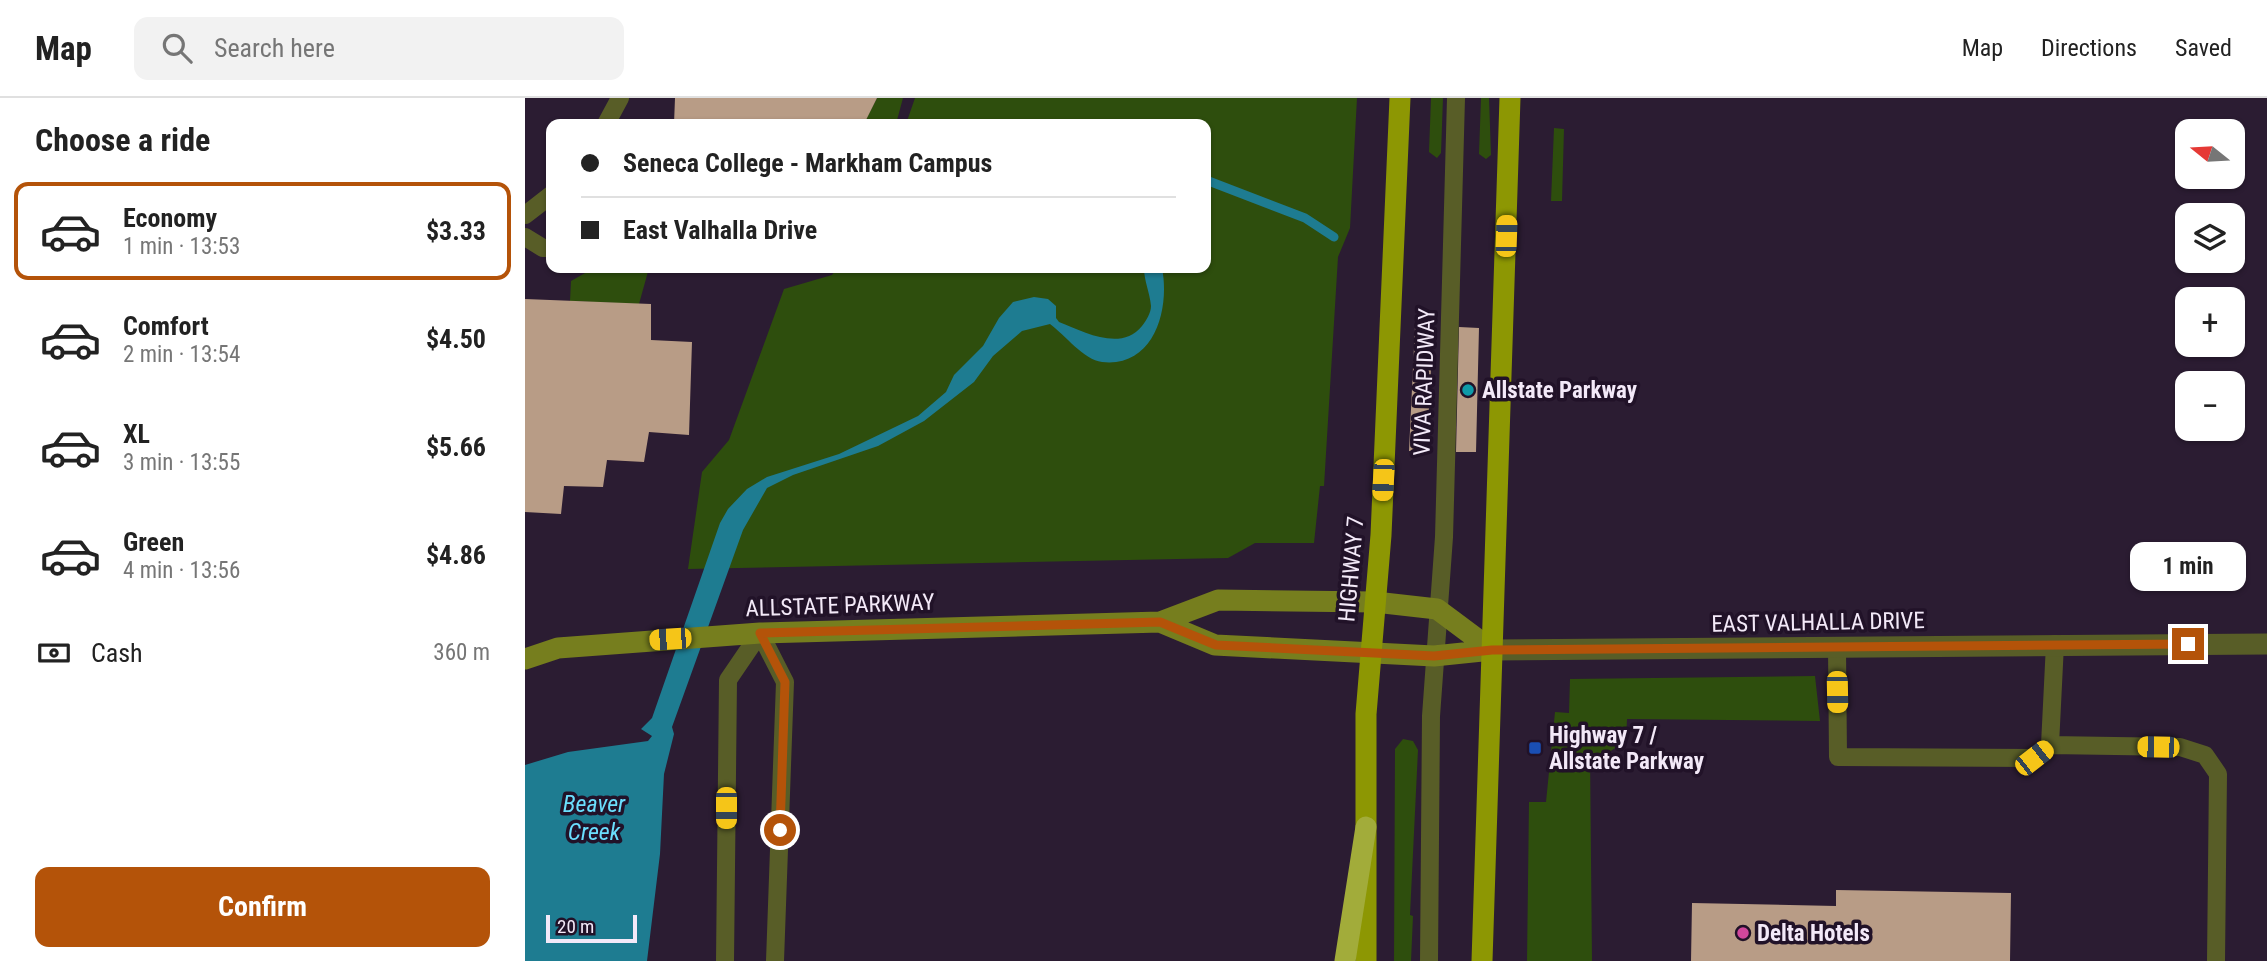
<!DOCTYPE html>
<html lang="en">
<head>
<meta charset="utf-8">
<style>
	body { margin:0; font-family:"Roboto Condensed",sans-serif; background:#f2f2f2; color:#222; height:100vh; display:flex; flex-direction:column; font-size:26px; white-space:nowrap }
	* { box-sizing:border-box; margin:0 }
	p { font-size:23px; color:#767676 }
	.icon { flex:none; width:38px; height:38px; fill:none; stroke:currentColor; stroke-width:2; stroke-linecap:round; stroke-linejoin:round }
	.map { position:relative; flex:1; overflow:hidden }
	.sheet { display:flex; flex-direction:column; background:#fff; width:525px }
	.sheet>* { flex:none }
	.hud { position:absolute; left:21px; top:21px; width:665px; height:154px; border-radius:14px; box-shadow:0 2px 5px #0004; display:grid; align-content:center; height:154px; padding:0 35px; background:#fff }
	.needle { width:46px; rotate:288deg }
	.tools { position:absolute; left:1650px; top:21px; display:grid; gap:14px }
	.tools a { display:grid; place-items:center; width:70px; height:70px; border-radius:14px; background:#fff; box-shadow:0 2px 5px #0004; font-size:35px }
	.scale { position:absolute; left:21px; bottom:18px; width:91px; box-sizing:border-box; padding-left:7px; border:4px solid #f3e9f8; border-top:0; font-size:19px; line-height:24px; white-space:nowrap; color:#f3e9f8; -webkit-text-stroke:5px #211228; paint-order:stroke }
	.end { position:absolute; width:32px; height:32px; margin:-16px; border:9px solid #b45309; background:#fff; box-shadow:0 0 0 4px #fff }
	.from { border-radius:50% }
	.bubble { position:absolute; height:49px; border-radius:14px; background:#fff; box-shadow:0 2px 5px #0004; font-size:23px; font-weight:700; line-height:49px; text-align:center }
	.car { position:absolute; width:21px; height:42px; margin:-21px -10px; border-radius:9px; box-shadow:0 0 5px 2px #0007; background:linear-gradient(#f5c518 24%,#345 0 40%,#f5c518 0 76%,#345 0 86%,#f5c518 0) }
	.hud b { display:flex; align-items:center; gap:24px; height:66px; font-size:26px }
	.hud b+b { border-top:2px solid #e0e0e0 }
	.hud i { width:18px; height:18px; background:#222 }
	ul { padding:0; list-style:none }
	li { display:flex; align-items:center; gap:21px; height:98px; margin:0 14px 10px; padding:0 21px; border:4px solid transparent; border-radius:14px }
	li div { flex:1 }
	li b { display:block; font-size:26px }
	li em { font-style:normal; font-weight:700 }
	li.active { border-color:#b45309 }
	li>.icon { width:63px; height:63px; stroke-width:1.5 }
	h2 { padding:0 35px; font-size:32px; line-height:84px }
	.pay { display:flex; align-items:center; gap:18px; height:77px; padding:0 35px; font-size:26px }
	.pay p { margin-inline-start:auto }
	.primary-button { display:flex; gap:14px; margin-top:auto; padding:14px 35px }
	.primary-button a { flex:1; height:80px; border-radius:14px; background:#b45309; color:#fff; font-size:28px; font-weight:700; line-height:80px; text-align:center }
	header { display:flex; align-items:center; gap:42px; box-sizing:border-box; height:98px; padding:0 35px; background:#fff; border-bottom:2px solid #e0e0e0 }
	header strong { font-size:33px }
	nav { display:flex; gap:38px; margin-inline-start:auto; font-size:24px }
	.search { width:490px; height:63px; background:#f2f2f2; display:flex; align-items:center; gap:18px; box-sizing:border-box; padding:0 24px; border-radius:14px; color:#767676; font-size:26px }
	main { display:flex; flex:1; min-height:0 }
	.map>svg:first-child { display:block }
</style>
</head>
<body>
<header>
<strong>Map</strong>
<div class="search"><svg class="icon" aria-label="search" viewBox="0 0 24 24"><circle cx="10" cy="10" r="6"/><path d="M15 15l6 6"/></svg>Search here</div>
<nav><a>Map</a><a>Directions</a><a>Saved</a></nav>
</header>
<main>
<section class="sheet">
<h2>Choose a ride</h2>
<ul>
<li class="active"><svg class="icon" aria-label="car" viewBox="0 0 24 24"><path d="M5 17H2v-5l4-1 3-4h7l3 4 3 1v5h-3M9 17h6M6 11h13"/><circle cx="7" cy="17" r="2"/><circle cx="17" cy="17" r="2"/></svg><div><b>Economy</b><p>1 min · 13:53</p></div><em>$3.33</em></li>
<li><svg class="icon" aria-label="car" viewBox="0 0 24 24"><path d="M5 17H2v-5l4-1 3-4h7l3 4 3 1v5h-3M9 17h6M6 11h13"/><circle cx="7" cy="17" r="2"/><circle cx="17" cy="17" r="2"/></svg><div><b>Comfort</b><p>2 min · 13:54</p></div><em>$4.50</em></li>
<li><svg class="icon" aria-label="car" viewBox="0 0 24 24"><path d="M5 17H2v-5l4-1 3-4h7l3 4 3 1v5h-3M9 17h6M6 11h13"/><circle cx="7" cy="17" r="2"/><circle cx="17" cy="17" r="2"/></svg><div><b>XL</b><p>3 min · 13:55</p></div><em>$5.66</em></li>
<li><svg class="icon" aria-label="car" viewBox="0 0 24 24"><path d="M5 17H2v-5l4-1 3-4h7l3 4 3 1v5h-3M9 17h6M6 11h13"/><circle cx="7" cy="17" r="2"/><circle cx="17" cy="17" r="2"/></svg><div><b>Green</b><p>4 min · 13:56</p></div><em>$4.86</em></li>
</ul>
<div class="pay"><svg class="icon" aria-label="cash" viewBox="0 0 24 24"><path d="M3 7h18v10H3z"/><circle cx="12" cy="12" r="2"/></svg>Cash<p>360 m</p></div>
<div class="primary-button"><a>Confirm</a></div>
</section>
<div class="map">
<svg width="1742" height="863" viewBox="0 0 1742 863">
	<rect width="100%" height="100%" fill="#2b1c32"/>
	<!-- green -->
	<path fill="#2e4e0d" d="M352,0H378L371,26H322V23H340Z
		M390,0H832L825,130L813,159L799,388H795L789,445H730L703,460L163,471L177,374L204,342L259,191L307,177L312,170H681V26H381Z
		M906,0H918L916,55L912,60L904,54Z
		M956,0H964L966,57L961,61L954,56Z
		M1029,30L1039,31L1037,103H1026Z
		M69,170H124L114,206L45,203L46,183Z
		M1290,578L1295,623L1102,621L1101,643L1081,656H1065L1067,863H1002L1004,704H1021L1030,614L1044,615L1045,581Z
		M878,641L888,643L893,652L885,817L888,818L886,863H869L870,651Z"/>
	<!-- water -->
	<path fill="#1e7c91" d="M619,170H637C645,210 630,270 577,264C559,262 540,237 525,226L497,233L468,258L449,284L399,323L353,348L268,377L242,390L218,432L147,629L149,636L139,676L135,756L122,863H0V667L43,654L123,643L127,638L116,631L127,620L195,425L203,411L222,391L242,379L314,356L393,318L421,294L429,277L458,248L474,220L488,204L509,199L523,201L531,208V220L534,224C559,234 596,254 617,228C621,223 626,215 626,208C625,195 619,183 619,170Z"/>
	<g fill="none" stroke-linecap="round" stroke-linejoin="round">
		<!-- stream -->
		<path stroke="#1e7c91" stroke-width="9" d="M681,82L780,120L809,139"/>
	</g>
	<!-- building -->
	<path fill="#b89c86" d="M150,0H352L340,24L322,23V26H149Z
		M0,201L126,206V242L167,244L164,337L124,334L119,364L82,362L78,389L39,388L36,416L0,414Z
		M908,227L902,354L884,353L890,228Z
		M934,229L954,230L951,354H931Z
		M1311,792L1486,795L1485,863H1166L1167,805L1311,808Z"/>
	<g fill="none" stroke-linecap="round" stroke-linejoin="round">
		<!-- lane -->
		<path stroke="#585d27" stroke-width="18" d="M81,26L95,0
			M0,117L26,97
			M0,139L18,150H26
			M1312,550L1313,659L1509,660L1525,647L1530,546
			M1525,647L1655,649L1680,657L1693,676L1691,863
			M200,863L203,582L235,535L260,584L250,863
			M904,863L906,618L919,439L931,0"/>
		<!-- street -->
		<path stroke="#585d27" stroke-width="21" d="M967,552L1742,546"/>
		<!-- secondary -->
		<path stroke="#767e1e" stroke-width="21" d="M635,524L690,547L909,558L967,552
			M0,561L33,550L235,535L635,524L693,502L850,504L912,511L967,552"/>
		<!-- primary -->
		<path stroke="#8d9703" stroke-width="21" d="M841,863V616L856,437L875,0
			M957,863L985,0"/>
		<!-- highway -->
		<path stroke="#a2ac3a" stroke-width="21" d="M820,863L841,729"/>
	</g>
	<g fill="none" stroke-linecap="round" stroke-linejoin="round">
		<!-- route -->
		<path stroke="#b45309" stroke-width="9" d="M255,732L260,584L235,535L635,524L691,547L909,558L967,552L1663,546"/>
	</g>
	<!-- markers -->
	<circle fill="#0f9aa8" stroke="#211228" stroke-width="2.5" cx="943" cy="292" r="7"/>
	<rect fill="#1a4fb4" stroke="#211228" stroke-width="2.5" x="1003" y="643" width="14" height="14" rx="3.5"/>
	<circle fill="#d1479c" stroke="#211228" stroke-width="2.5" cx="1218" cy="835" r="7"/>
	<g text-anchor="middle" stroke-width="7" stroke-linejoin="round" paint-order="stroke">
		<!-- street labels -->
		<g font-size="23" fill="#f3e9f8" stroke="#211228">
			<text transform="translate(899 284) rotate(-88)" y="8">VIVA RAPIDWAY</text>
			<text transform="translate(826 471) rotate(-85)" y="8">HIGHWAY 7</text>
			<text transform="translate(315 507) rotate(-2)" y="8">ALLSTATE PARKWAY</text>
			<text transform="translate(1293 524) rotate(-1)" y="8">EAST VALHALLA DRIVE</text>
		</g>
		<!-- poi labels -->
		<g font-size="23" font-weight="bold" fill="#f3e9f8" stroke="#211228" text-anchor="start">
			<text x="957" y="300">Allstate Parkway</text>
			<text x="1024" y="645">Highway 7 /<tspan x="1024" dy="26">Allstate Parkway</tspan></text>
			<text x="1232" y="843">Delta Hotels</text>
		</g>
		<!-- water labels -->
		<g font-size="24" font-style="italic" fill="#6bdffd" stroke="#211228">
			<text x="69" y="714">Beaver<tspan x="69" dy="28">Creek</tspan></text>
		</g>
	</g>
</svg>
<div class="tools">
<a><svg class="needle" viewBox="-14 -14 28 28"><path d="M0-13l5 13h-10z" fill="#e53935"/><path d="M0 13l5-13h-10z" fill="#767676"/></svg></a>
<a><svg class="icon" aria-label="layers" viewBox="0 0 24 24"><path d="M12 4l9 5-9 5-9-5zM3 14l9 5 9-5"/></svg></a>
<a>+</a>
<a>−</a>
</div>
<div class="scale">20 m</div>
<i class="end from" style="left:255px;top:732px"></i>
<i class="end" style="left:1663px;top:546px"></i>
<div class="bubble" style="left:1605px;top:444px;width:116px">1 min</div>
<i class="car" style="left:981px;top:138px;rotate:2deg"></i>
<i class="car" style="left:858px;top:382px;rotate:183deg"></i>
<i class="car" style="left:145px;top:541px;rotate:266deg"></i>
<i class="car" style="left:1312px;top:594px;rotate:179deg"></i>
<i class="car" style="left:1633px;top:649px;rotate:271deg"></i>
<i class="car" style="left:1509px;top:660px;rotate:52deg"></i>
<i class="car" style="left:201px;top:710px;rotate:180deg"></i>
<div class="hud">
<b><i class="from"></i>Seneca College - Markham Campus</b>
<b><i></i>East Valhalla Drive</b>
</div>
</div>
</main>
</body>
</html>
